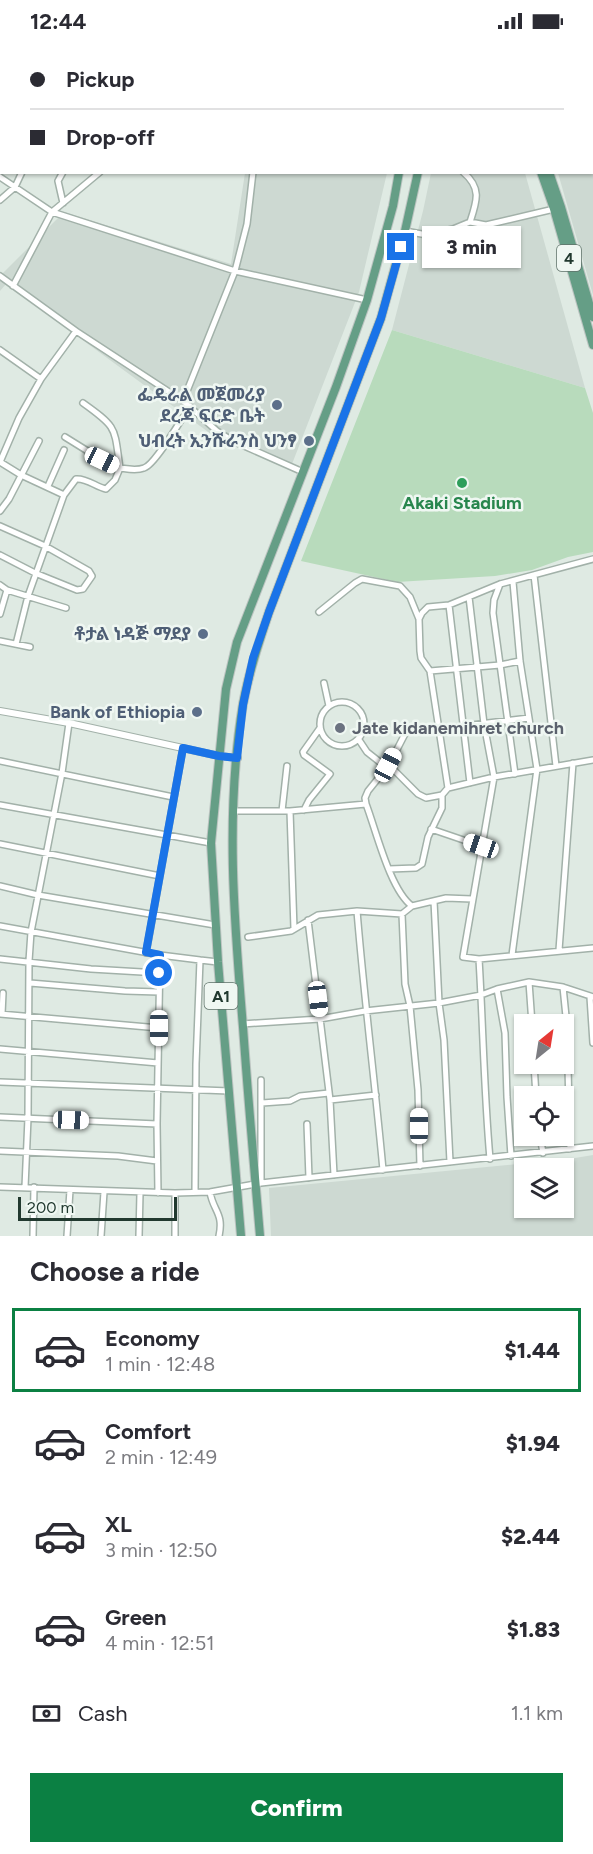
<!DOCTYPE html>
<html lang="en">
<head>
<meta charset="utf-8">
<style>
	body { margin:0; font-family:Figtree,"Noto Sans Ethiopic",sans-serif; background:#f7f7f7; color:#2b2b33; height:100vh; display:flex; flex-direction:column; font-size:22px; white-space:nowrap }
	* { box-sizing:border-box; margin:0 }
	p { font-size:20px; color:#7c7c81 }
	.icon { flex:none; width:33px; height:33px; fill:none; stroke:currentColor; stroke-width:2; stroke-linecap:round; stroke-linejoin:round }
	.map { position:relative; height:1194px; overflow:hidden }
	.sheet { display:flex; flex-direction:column; background:#fff; flex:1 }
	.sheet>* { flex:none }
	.hud { position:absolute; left:0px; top:0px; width:594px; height:132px; box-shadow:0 2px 4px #0004; display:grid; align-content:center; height:132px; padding:0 30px; background:#fff }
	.needle { width:39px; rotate:30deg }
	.tools { position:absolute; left:514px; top:972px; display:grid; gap:12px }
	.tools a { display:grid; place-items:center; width:60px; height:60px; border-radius:0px; background:#fff; box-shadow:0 2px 4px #0004; font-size:30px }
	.scale { position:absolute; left:18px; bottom:15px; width:159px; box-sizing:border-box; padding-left:6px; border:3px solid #21392f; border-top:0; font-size:16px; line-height:21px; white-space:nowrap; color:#21392f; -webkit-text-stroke:4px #eff7f2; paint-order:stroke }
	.end { position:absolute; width:27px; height:27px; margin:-14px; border:8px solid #1a73e8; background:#fff; box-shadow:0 0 0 3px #fff }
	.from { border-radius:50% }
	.bubble { position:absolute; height:42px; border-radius:0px; background:#fff; box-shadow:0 2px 4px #0004; font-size:20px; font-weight:800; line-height:42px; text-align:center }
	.car { position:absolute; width:18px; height:36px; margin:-18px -9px; border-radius:8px; box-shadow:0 0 4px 2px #0007; background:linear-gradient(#fff 24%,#345 0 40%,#fff 0 76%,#345 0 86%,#fff 0) }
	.hud b { display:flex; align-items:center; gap:21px; height:57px; font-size:22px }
	.hud b+b { border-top:2px solid #e1e1e2 }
	.hud i { width:15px; height:15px; background:#2b2b33 }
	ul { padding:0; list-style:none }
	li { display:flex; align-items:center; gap:18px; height:84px; margin:0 12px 9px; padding:0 18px; border:3px solid transparent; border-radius:0px }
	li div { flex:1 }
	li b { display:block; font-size:22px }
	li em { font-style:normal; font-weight:800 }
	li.selected { border-color:#0b8043 }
	li>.icon { width:54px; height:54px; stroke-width:1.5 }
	h2 { padding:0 30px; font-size:27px; line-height:72px }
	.pay { display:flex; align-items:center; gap:15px; height:66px; padding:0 30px; font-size:22px }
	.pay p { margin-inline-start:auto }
	.cta { display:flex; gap:12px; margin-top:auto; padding:12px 30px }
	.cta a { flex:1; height:69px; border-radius:0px; background:#0b8043; color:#fff; font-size:24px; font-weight:800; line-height:69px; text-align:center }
	.status { display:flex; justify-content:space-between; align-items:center; height:42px; padding:0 30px; background:#fff; direction:ltr }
	.status svg { height:16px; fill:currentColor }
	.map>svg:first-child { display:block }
</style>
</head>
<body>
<div class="status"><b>12:44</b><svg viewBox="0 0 49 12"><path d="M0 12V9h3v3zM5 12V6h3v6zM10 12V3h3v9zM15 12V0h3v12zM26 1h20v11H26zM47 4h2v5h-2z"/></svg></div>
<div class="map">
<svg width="593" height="1194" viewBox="0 0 593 1194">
	<rect width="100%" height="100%" fill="#dfeae3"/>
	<!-- built -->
	<path fill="#cdd9d2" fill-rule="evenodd" d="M114,0H408L114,2Z
		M593,77V253L558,131L592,130Z
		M245,131H387L359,250L292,422L211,392L6,242L0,249V234L64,170L231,222Z
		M431,131H525L585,346L392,288L423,169Z
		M593,1113V1194H271L269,1146L569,1117ZM564,1126V1166H525V1126Z"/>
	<!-- green -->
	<path fill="#b8dbbc" d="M392,288L585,346L593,371V510L568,515L532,528L495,534L397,540L301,519Z"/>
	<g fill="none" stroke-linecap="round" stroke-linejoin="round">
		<!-- minor casing -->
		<g stroke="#a2b1a9" stroke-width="8">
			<path id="minor" d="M112,0V2
				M556,0V2
				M265,2V0
				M592,67H593
				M463,130C482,146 477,159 470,180
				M0,135L52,170L100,130
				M0,158L15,145L22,130
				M63,161L58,139L63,130
				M405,189L427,193L453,187L470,180L486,183L554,167
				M0,234L76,289L183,359L217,389L233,399L303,430
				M13,244L52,170L235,229L367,258
				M0,308L41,337
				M183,359L235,229L247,182L253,130
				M83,361C118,386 114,385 120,426C128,427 136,429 144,426C155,423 182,376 190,364
				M65,395L102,418L120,426L115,438L106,447C96,445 87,436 76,437L64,453L21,433L0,420L19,376L41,337L76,289
				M48,444L64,408
				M0,469L9,457L39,399
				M0,484L45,504L89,529L92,534L83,547L77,548L35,531L0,513
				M534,533L556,724
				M500,542L494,558L493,571L515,732
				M0,543L7,548L66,566
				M469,555L484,682L494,735L463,915L479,917L593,906
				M449,563L470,741
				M319,570L355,541L362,537L400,544L410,555L419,577L420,609L421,616L430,629L448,746
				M0,572L7,548
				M419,577L422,571L428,565L449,563L500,542L593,517
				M0,599L30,605
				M16,602L28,554L64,453
				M430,629L500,623L520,619
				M324,641L329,664
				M320 682a22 22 0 1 1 44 0a22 22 0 1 1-44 0Z
				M439,687L529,676
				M359,698L367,710L386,725
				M0,719L173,755
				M389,723L418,752L426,756L442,753L448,746L494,735L593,718
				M366,762L365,756L368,749L389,723L407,688
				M0,763L211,801
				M304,768L309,758L330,732L304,713L303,710L320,686
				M233,769H290L366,762C376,788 390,848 412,864L446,856L472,857
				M282,769L287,724
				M290,769L294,887
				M431,787L481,804
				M0,802L160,834
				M389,827L416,826L422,822L428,795L442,766V753
				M0,844L38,853L215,883
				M434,859L439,961L444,998L450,1120
				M357,869C364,955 375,1041 383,1128
				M402,872L405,942L410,964L418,1048L420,1124
				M308,878L330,1058L334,1133
				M0,884L160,913L200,918L196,1022L195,1150
				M248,895L291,889L318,873L357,869L402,872L412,864
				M559,908L573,721
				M146,911L183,706
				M512,913L537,727L520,619L513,540
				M0,917L91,927L159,931
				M479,917C483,983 484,1050 490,1117
				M200,918L218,920
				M529,940L532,982
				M30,941L125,949L159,950
				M563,945L567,984L570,1107
				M497,947L505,991L507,1055L511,1114
				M590,955L593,1001
				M0,972L159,986
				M2,972L3,951
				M242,982L320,977L365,969L439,961L481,953L497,947L529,940L563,945L593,955
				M0,1007L158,1021
				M534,1022L536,1054
				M0,1040L229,1049
				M330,1058L376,1053
				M262,1061L290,1059L300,1054L329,1051
				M0,1075L157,1082
				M307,1082L309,1136
				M540,1094L543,1111
				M0,1109L118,1114L157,1119
				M261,1141V1038
				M0,1145L175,1151L210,1150L261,1141L593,1104
				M25,1145L28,1076L29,919L31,890L62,731L69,681
				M210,1150C213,1169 224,1171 219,1194
				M158,1151L157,1082L160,913
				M33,1194L34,1145
				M67,1194L70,1148
				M101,1194L104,1150
				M139,1194L140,1151
				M175,1194V1151"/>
		</g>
		<!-- tertiary casing -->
		<g stroke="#a2b1a9" stroke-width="8">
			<path id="tertiary" d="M0,669L69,681L219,714L238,716"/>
		</g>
		<!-- primary casing -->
		<g stroke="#bcc4c1" stroke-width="10">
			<path id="primary" d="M508,0V2
				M418,2V0
				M437,2V0
				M541,130L554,167L593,303
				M549,130L561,165L593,275
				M241,1194L218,920L211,801L226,647L237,600L336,345L367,258L393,164L399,130
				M260,1194C254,1124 248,1055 243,985C234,878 225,769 243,662C249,630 259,600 269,570L381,276L405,189L418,130"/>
		</g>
		<!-- minor -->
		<use href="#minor" stroke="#fff" stroke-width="5"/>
		<!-- tertiary -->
		<use href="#tertiary" stroke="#fff" stroke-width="6"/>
		<!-- primary -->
		<use href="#primary" stroke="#659e86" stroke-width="8"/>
	</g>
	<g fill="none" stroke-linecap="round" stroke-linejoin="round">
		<!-- route -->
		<path stroke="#1a73e8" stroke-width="8" d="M159,931L160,913L146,910L183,706L219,714L237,716L243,663L253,616L269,570L381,276L401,205"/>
	</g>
	<!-- markers -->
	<g fill="#5c6f8a" stroke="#eff7f2" stroke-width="2">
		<circle cx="277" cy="363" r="6"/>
		<circle cx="309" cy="399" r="6"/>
		<circle cx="203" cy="592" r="6"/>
		<circle cx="197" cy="670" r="6"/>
	</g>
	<circle fill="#2e9e5b" stroke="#eff7f2" stroke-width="2" cx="462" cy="441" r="6"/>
	<circle fill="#6b7280" stroke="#eff7f2" stroke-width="2" cx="340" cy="686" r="6"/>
	<g text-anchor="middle" stroke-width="5" stroke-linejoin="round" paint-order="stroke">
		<!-- shield labels -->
		<g fill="#eff7f2" stroke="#5f726a" stroke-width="1.5">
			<rect x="557" y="203" width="24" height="26" rx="4.5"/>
			<rect x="204.5" y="941" width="33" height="26" rx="4.5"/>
		</g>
		<g font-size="16" font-weight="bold" fill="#21392f">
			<text x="569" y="222">4</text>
			<text x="221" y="960">A1</text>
		</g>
		<!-- service labels -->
		<g font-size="18" font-weight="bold" fill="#4e5e75" stroke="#eff7f2" text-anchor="end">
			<text x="265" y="359">ፌዴራል መጀመሪያ<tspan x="265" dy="21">ደረጃ ፍርድ ቤት</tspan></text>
			<text x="297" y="405">ህብረት ኢንሹራንስ ህንፃ</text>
			<text x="191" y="598">ቶታል ነዳጅ ማደያ</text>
			<text x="185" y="676">Bank of Ethiopia</text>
		</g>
		<!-- leisure labels -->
		<g font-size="18" font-weight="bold" fill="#27864d" stroke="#eff7f2">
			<text x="462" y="467">Akaki Stadium</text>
		</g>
		<!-- worship labels -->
		<g font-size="18" font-weight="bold" fill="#5b616d" stroke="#eff7f2" text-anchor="start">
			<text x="352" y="692">Jate kidanemihret church</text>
		</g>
	</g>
</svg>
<div class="tools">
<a><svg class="needle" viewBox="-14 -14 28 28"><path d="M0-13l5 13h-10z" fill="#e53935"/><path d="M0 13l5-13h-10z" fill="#7c7c81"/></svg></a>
<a><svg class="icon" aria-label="locate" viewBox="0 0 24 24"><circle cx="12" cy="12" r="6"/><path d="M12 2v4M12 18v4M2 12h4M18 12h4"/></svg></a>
<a><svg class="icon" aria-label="layers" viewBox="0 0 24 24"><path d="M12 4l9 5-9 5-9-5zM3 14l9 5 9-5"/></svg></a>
</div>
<div class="scale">200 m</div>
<i class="end from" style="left:159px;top:931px"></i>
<i class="end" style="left:401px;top:205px"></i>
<div class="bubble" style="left:422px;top:184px;width:99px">3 min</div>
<i class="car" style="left:102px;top:418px;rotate:115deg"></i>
<i class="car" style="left:388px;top:723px;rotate:28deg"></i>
<i class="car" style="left:481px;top:804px;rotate:289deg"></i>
<i class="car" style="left:318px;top:957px;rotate:173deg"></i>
<i class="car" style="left:159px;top:986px;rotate:180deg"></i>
<i class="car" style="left:71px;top:1078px;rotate:92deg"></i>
<i class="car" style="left:419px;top:1084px;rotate:0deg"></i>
<div class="hud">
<b><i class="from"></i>Pickup</b>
<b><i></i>Drop-off</b>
</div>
</div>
<section class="sheet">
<h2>Choose a ride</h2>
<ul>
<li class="selected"><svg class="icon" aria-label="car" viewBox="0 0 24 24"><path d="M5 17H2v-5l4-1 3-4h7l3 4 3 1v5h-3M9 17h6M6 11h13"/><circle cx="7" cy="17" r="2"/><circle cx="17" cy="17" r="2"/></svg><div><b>Economy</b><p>1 min · 12:48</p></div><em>$1.44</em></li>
<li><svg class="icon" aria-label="car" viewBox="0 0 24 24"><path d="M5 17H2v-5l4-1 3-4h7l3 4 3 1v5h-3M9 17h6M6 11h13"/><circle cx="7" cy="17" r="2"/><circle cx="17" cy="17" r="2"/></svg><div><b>Comfort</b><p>2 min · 12:49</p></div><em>$1.94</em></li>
<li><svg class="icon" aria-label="car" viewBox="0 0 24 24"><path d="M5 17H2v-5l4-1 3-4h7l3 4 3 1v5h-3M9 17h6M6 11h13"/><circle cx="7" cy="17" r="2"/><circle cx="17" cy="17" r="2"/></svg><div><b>XL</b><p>3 min · 12:50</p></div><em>$2.44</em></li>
<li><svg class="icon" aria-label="car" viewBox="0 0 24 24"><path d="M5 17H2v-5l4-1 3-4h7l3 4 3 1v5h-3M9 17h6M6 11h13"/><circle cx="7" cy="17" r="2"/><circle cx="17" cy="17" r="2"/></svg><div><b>Green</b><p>4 min · 12:51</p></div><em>$1.83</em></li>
</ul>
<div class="pay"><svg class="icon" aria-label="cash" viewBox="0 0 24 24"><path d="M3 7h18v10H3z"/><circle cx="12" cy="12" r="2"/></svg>Cash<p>1.1 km</p></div>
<div class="cta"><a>Confirm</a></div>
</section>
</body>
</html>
